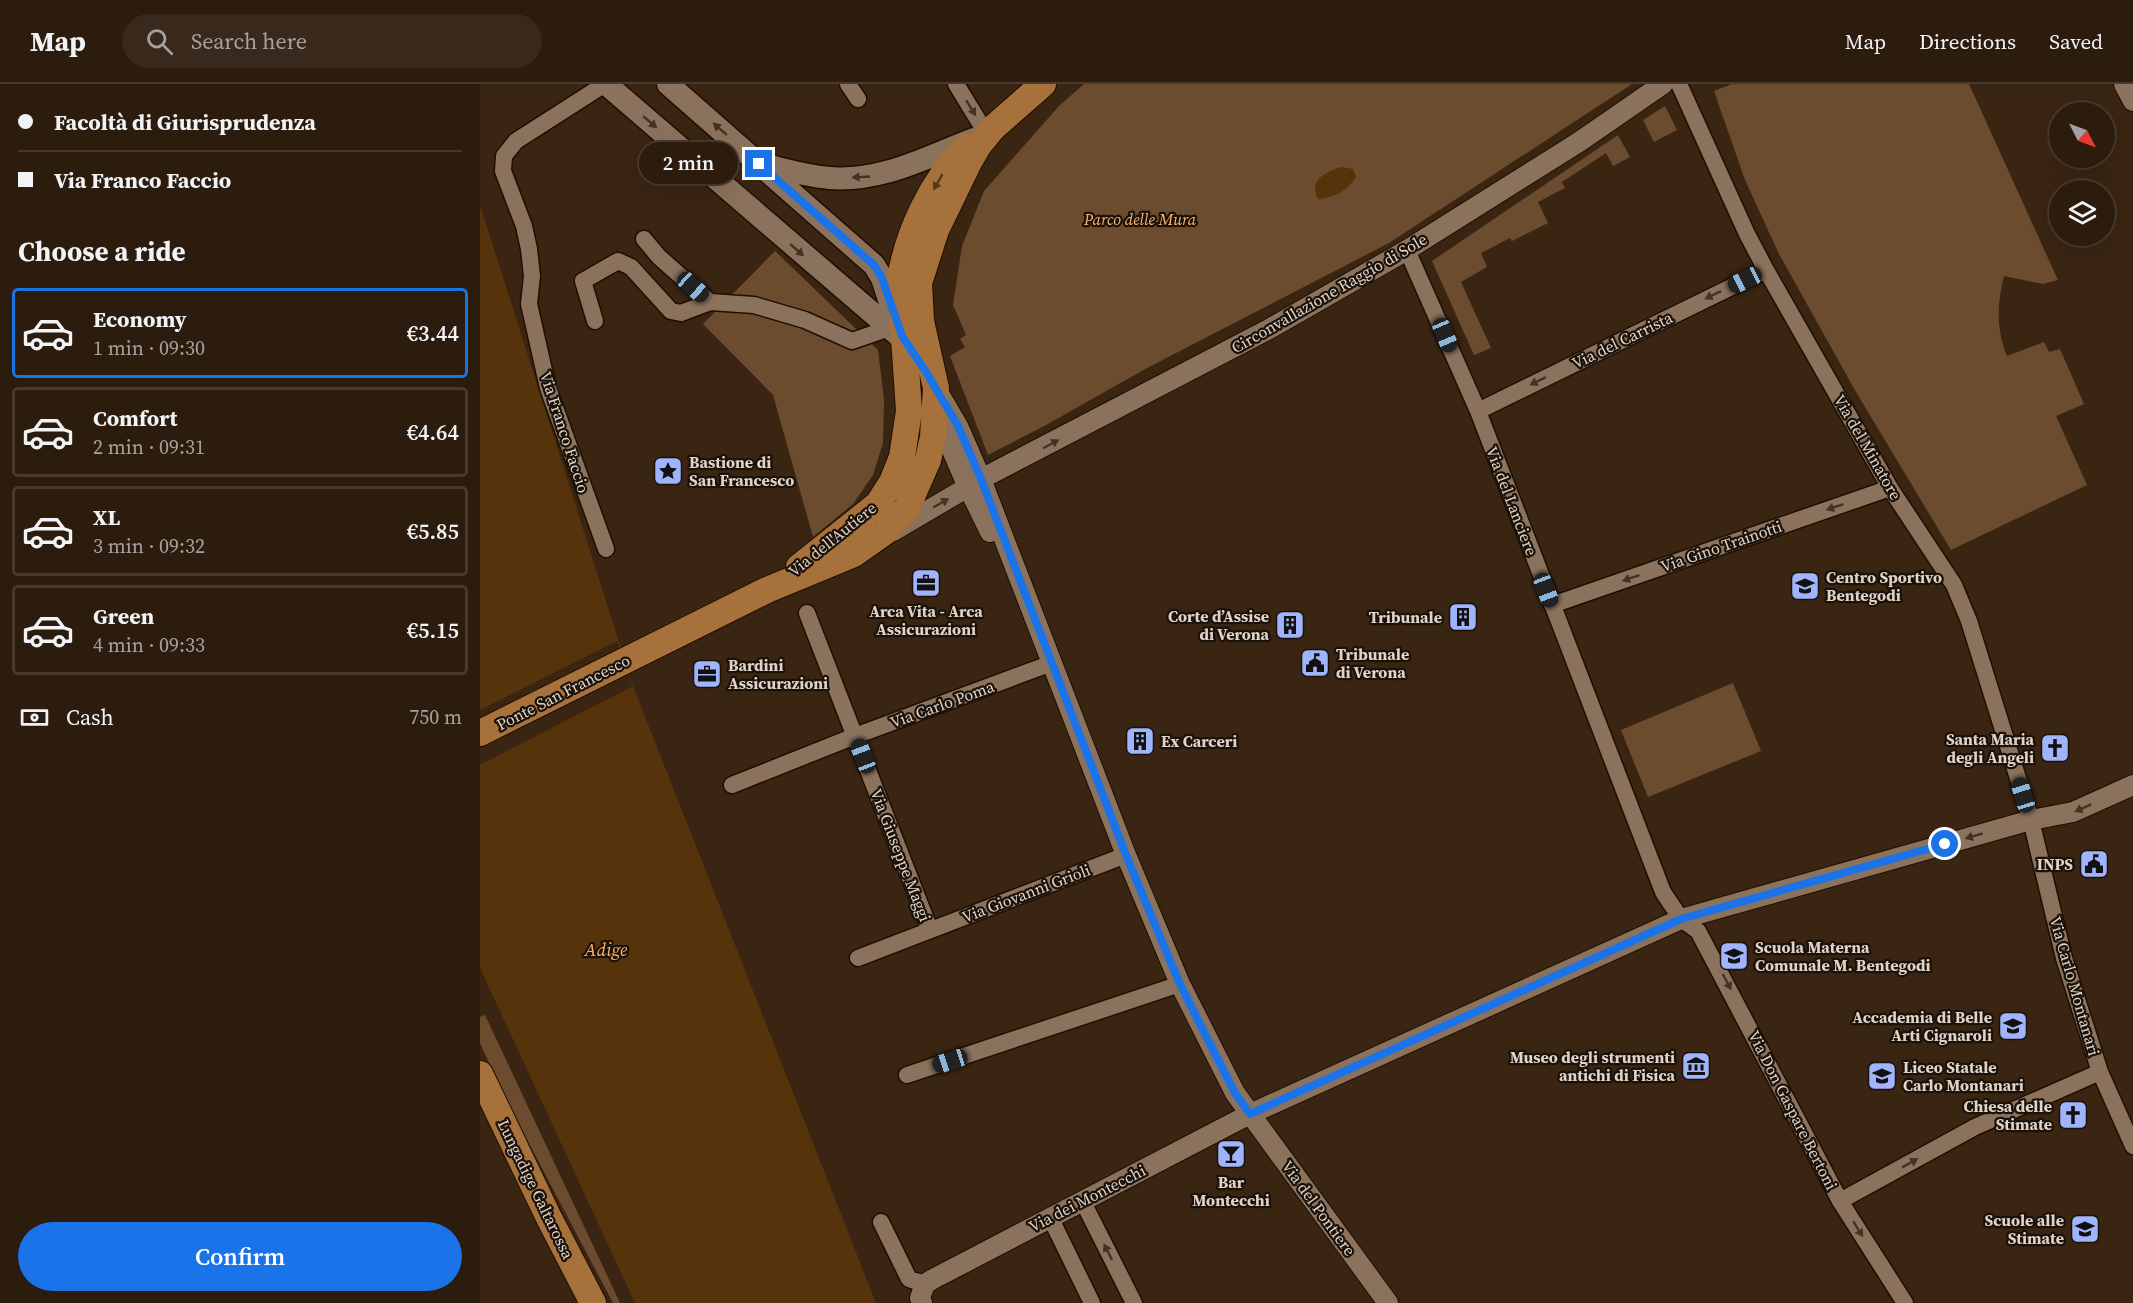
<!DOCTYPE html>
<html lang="en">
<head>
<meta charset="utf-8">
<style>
	body { margin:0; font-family:"Source Serif 4",serif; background:#38291c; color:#f1f3f6; height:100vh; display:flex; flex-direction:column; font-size:22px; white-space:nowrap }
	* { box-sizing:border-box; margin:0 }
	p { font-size:20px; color:#a6a19e }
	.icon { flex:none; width:33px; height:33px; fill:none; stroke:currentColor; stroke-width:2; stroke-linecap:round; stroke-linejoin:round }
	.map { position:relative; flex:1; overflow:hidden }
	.panel { display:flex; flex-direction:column; background:#2c1c0e; width:480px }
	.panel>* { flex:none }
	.guide { display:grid; align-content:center; height:132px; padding:0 18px; background:#2c1c0e }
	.needle { width:39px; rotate:132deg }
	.tools { position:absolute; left:1569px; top:18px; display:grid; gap:12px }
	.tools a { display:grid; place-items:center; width:66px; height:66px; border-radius:50%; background:#2c1c0e; box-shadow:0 6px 24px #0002,0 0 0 2px #483a2e; font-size:30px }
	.end { position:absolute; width:27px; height:27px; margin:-14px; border:8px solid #1a73e8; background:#fff; box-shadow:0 0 0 3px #fff }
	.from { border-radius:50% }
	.bubble { position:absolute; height:42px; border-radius:21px; background:#2c1c0e; box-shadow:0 6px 24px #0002,0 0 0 2px #483a2e; font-size:20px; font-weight:600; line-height:42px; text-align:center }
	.car { position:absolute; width:18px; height:36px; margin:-18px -9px; border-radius:8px; box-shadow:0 0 4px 2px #0007; background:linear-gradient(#222 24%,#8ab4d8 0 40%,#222 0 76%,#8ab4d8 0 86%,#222 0) }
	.guide b { display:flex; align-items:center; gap:21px; height:57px; font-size:22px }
	.guide b+b { border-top:2px solid #483a2e }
	.guide i { width:15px; height:15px; background:#f1f3f6 }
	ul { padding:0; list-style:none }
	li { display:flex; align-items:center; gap:18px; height:90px; margin:0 12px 9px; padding:0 6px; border:3px solid #483a2e; border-radius:6px }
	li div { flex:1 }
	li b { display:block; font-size:22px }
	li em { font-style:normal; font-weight:600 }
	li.current { border-color:#1a73e8 }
	li>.icon { width:54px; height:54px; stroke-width:1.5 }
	h2 { padding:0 18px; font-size:27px; line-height:72px }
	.pay { display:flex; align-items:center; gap:15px; height:66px; padding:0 18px; font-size:22px }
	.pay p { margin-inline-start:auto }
	.button { display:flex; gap:12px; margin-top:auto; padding:12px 18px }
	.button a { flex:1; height:69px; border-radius:36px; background:#1a73e8; color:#fff; font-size:24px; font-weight:600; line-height:69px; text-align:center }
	header { display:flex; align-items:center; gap:36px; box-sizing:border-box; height:84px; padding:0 30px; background:#2c1c0e; border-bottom:2px solid #483a2e }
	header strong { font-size:28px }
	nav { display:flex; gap:33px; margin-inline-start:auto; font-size:21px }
	.search { width:420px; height:54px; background:#38291c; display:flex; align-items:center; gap:15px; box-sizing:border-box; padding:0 21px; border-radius:33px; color:#a6a19e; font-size:22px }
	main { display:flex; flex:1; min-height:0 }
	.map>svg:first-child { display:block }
</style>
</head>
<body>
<header>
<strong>Map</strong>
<div class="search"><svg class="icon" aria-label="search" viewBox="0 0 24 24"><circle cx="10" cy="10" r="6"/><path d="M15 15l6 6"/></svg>Search here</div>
<nav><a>Map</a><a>Directions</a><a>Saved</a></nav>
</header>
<main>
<section class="panel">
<div class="guide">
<b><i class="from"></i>Facoltà di Giurisprudenza</b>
<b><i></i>Via Franco Faccio</b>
</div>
<h2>Choose a ride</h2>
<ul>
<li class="current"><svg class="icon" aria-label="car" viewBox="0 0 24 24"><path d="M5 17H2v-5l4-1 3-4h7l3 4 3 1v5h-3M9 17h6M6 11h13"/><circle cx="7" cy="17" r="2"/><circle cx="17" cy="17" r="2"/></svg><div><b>Economy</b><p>1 min · 09:30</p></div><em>€3.44</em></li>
<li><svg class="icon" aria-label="car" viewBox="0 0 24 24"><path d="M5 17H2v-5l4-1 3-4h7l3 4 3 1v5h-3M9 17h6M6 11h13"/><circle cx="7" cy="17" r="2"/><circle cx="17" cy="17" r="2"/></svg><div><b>Comfort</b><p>2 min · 09:31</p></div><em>€4.64</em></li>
<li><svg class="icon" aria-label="car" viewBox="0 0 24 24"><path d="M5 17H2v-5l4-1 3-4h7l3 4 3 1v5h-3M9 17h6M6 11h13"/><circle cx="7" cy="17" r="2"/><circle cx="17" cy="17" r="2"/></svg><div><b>XL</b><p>3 min · 09:32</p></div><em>€5.85</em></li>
<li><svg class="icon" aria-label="car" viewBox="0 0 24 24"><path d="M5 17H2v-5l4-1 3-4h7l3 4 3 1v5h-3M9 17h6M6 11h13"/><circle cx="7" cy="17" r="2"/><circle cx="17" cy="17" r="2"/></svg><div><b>Green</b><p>4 min · 09:33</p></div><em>€5.15</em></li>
</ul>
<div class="pay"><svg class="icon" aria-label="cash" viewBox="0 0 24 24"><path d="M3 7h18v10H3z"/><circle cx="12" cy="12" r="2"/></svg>Cash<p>750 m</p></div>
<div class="button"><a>Confirm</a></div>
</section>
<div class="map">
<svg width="1653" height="1219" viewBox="0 0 1653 1219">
	<rect width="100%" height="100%" fill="#3a2512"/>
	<!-- green -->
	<path fill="#6c4c2f" d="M604,0H1152L909,159L667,284L566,341L508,371L470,272L485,263L480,255L486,251L473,221L482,162L504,107L579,22Z
		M1252,0H1489L1578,196L1563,200L1524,192C1517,219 1516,246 1527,272L1564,258L1569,268L1580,265L1604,320L1576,332L1607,401L1471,466L1376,308L1299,170L1265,96L1234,7Z
		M1185,22L1197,46L1174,58L1163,36Z
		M1138,51L1150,73L1133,82L1126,69L1082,98L1085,104L1058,118L1068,139L1032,157L1030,154L1001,169L1007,183L981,198L1011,264L994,271L952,177Z
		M295,167L398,266L404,316L403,359L393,391L373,420L333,453L293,311L223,240Z
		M1253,599L1281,667L1168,713L1141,646Z
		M5,931L140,1219H133L26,1016L0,959V933Z"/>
	<!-- water -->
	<path fill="#57330c" d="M861,83L873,85L876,93C866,107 855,114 838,115C828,97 845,88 861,83Z
		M0,121L153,602L396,1219H155L0,884Z"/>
	<!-- pier -->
	<path fill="#3a2512" d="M137,557L153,602L0,681V626Z"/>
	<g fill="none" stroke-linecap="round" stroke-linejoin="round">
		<!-- minor casing -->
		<g stroke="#200e00" stroke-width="19">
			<path id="minor" d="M125,0L36,57L24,72L23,87L44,142L49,165L52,192L49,220L68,304L126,465
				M368,0L378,15
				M476,0L506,49
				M1199,0L1267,150L1286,186L1410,404L1474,501L1489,537L1551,736L1584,874L1620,988L1653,1062
				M164,155L179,173L230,218L274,221L325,236L372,257L401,247
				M927,166L998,327L1183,808L1201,835L1218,847L1360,1117L1425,1219
				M115,237L103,197L138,177L151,183L191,227L201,229L230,218
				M998,327L1286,186
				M1072,521L1410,404
				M327,529L450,846
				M252,701L375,652L572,579
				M378,874L646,771
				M427,991L700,900
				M602,1116L654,1219
				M1360,1117L1495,1043L1620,988
				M570,1133L612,1219
				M401,1138L429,1195L445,1200"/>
		</g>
		<!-- tertiary casing -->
		<g stroke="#200e00" stroke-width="22">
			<path id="tertiary" d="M1644,0L1653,17
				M455,303L478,342L501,395L646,771L700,900L755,1009L908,1219
				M455,327L488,403L510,448
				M501,395L789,245L927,166L1099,58L1183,0
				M413,447L488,403
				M442,1219L440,1214L445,1200L453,1195L770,1030L1201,835L1551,736L1593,728L1653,701"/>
		</g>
		<!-- secondary casing -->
		<g stroke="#200e00" stroke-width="25">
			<path id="secondary" d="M126,0L426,258
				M188,0L394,181L402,194L417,241
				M281,80C303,85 326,92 349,94C403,98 446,73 494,55"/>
		</g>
		<!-- primary casing -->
		<g stroke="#200e00" stroke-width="28">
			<path id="primary" d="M319,483L398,420L412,398L422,373L429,327L420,195C428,147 452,97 486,63
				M0,649L287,506L374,470L405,448L427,424L448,376L453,353L456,304L441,237L439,199L456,146L489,78L499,61L513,44L563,0
				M0,990L69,1134L113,1219"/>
		</g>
		<!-- minor -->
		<use href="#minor" stroke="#8b725d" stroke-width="16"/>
		<!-- tertiary -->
		<use href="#tertiary" stroke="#8b725d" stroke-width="20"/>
		<!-- secondary -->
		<use href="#secondary" stroke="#8b725d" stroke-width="22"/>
		<!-- primary -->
		<use href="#primary" stroke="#a6713b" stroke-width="26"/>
	</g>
	<!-- one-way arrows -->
	<defs><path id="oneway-solid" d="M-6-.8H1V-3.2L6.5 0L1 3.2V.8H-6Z" transform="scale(1.5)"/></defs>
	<g fill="#423326">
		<use href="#oneway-solid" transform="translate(491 24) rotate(58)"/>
		<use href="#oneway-solid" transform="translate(170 38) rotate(41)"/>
		<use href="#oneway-solid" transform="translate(240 45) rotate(-139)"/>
		<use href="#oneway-solid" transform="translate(381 93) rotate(177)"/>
		<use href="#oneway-solid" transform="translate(317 166) rotate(41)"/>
		<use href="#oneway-solid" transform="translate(1233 211) rotate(154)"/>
		<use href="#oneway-solid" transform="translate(1058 297) rotate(154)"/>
		<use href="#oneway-solid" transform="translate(571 360) rotate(-28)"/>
		<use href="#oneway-solid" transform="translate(461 419) rotate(-30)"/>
		<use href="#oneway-solid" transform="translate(1355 423) rotate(161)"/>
		<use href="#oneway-solid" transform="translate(1151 494) rotate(161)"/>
		<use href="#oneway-solid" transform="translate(1603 724) rotate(156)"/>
		<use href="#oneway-solid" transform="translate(1494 752) rotate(164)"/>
		<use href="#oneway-solid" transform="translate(1247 898) rotate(62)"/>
		<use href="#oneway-solid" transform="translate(1430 1079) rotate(-29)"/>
		<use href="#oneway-solid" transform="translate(1378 1145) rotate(58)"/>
		<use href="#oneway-solid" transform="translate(628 1168) rotate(-117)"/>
	</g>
	<use fill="#52371d" href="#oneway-solid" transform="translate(458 98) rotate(120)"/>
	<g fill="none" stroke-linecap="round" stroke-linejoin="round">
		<!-- route -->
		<path stroke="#1a73e8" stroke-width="8" d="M279,80L394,181L402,194L422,252L446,288L478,342L501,395L646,771L673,836L700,900L728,956L755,1009L770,1030L1201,835L1465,760"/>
	</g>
	<!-- icons -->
	<defs>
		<g id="sight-square" transform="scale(1.5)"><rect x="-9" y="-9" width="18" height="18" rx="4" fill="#a0b3fd" stroke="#1a1109"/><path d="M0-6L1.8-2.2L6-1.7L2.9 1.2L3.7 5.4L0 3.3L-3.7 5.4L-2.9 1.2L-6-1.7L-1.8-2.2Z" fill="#111"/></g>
		<g id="office-square" transform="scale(1.5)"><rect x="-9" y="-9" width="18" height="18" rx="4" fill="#a0b3fd" stroke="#1a1109"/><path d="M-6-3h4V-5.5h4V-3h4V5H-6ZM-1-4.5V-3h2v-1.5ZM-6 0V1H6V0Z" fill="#111"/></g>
		<g id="school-square" transform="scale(1.5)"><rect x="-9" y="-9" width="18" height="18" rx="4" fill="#a0b3fd" stroke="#1a1109"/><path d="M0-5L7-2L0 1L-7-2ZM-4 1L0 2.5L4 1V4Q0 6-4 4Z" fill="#111"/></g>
		<g id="building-square" transform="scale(1.5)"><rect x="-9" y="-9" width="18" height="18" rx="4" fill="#a0b3fd" stroke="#1a1109"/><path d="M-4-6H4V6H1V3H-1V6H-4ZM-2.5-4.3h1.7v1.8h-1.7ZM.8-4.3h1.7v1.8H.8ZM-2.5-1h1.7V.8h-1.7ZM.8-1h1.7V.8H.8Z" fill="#111"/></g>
		<g id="civic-square" transform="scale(1.5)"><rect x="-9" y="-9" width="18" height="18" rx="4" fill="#a0b3fd" stroke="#1a1109"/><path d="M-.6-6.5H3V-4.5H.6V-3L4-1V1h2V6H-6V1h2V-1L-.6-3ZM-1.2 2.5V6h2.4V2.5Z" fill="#111"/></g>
		<g id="church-square" transform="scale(1.5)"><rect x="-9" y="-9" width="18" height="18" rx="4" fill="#a0b3fd" stroke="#1a1109"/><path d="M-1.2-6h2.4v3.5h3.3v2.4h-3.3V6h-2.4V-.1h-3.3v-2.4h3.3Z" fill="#111"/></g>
		<g id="university-square" transform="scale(1.5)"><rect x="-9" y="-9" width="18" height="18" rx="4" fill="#a0b3fd" stroke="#1a1109"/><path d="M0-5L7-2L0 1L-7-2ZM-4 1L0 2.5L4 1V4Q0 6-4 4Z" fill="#111"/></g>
		<g id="museum-square" transform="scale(1.5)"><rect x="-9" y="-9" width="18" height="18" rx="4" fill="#a0b3fd" stroke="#1a1109"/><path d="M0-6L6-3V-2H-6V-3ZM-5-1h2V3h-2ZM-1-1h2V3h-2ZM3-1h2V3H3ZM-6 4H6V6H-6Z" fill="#111"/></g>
		<g id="bar-square" transform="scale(1.5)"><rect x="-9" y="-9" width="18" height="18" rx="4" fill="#a0b3fd" stroke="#1a1109"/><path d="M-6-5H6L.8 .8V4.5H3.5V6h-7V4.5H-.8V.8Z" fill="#111"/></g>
	</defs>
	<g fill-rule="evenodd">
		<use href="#sight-square" x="188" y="387"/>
		<use href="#office-square" x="446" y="499"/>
		<use href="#school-square" x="1325" y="502"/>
		<use href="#building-square" x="983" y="533"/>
		<use href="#building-square" x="810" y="541"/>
		<use href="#civic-square" x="835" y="579"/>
		<use href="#office-square" x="227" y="590"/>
		<use href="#building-square" x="660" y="657"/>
		<use href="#church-square" x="1575" y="664"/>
		<use href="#civic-square" x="1614" y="780"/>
		<use href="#school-square" x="1254" y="872"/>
		<use href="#university-square" x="1533" y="942"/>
		<use href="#museum-square" x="1216" y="982"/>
		<use href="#school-square" x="1402" y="992"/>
		<use href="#church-square" x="1593" y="1031"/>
		<use href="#bar-square" x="751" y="1070"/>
		<use href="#school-square" x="1605" y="1145"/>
	</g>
	<g text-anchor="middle" stroke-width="4.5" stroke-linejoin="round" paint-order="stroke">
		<!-- park labels -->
		<g font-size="16" font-style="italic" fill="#ffb570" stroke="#1a1109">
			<text x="660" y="141">Parco delle Mura</text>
		</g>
		<!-- street labels -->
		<g font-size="16" fill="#e1d3c8" stroke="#1a1109">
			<text transform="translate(849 209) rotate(-30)" y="6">Circonvallazione Raggio di Sole</text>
			<text transform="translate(1142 256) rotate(-26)" y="6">Via del Carrista</text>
			<text transform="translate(85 348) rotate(72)" y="6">Via Franco Faccio</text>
			<text transform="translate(1388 363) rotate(60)" y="6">Via del Minatore</text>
			<text transform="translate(1032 417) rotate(69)" y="6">Via del Lanciere</text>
			<text transform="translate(352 455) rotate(-39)" y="6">Via dell'Autiere</text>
			<text transform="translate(1241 462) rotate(-19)" y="6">Via Gino Trainotti</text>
			<text transform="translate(83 608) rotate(-27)" y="6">Ponte San Francesco</text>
			<text transform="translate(462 620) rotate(-20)" y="6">Via Carlo Poma</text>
			<text transform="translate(421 771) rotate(69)" y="6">Via Giuseppe Maggi</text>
			<text transform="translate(546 809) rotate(-21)" y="6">Via Giovanni Grioli</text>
			<text transform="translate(1595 902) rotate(74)" y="6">Via Carlo Montanari</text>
			<text transform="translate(1313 1026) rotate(63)" y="6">Via Don Gaspare Bertoni</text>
			<text transform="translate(56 1105) rotate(64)" y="6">Lungadige Galtarossa</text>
			<text transform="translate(607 1114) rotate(-27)" y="6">Via dei Montecchi</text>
			<text transform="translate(839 1124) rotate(54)" y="6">Via del Pontiere</text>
		</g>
		<!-- poi labels -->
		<g font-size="16" font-weight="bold" fill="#e1d3c8" stroke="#1a1109" text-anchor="end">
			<text x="209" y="384" text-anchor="start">Bastione di<tspan x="209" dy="18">San Francesco</tspan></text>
			<text x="1346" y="499" text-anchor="start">Centro Sportivo<tspan x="1346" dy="18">Bentegodi</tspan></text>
			<text x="446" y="533" text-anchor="middle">Arca Vita - Arca<tspan x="446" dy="18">Assicurazioni</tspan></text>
			<text x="789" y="538">Corte d’Assise<tspan x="789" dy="18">di Verona</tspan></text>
			<text x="962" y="539">Tribunale</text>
			<text x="856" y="576" text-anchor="start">Tribunale<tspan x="856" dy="18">di Verona</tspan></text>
			<text x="248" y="587" text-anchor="start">Bardini<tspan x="248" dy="18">Assicurazioni</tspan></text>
			<text x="1554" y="661">Santa Maria<tspan x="1554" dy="18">degli Angeli</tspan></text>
			<text x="681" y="663" text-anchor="start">Ex Carceri</text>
			<text x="1593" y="786">INPS</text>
			<text x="1275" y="869" text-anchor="start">Scuola Materna<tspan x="1275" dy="18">Comunale M. Bentegodi</tspan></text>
			<text x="1512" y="939">Accademia di Belle<tspan x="1512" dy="18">Arti Cignaroli</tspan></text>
			<text x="1195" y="979">Museo degli strumenti<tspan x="1195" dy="18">antichi di Fisica</tspan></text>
			<text x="1423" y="989" text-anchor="start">Liceo Statale<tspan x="1423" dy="18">Carlo Montanari</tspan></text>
			<text x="1572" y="1028">Chiesa delle<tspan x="1572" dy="18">Stimate</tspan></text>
			<text x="751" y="1104" text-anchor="middle">Bar<tspan x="751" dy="18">Montecchi</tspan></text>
			<text x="1584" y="1142">Scuole alle<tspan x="1584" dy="18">Stimate</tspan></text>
		</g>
		<!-- water labels -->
		<g font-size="18" font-style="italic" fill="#fdb36e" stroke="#1a1109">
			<text x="126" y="872">Adige</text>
		</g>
	</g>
</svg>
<div class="tools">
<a><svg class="needle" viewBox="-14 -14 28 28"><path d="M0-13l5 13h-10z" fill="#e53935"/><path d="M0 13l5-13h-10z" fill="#a6a19e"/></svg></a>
<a><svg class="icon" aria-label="layers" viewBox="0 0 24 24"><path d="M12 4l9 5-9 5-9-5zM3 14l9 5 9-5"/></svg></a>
</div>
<i class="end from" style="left:1465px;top:760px"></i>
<i class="end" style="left:279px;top:80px"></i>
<div class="bubble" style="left:159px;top:58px;width:99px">2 min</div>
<i class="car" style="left:1265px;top:196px;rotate:244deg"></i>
<i class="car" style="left:213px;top:203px;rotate:132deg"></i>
<i class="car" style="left:965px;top:251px;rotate:157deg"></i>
<i class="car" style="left:1066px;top:506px;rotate:159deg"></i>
<i class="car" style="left:383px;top:672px;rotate:339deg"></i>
<i class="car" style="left:1543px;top:711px;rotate:343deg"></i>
<i class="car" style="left:470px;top:977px;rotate:252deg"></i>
</div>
</main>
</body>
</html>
